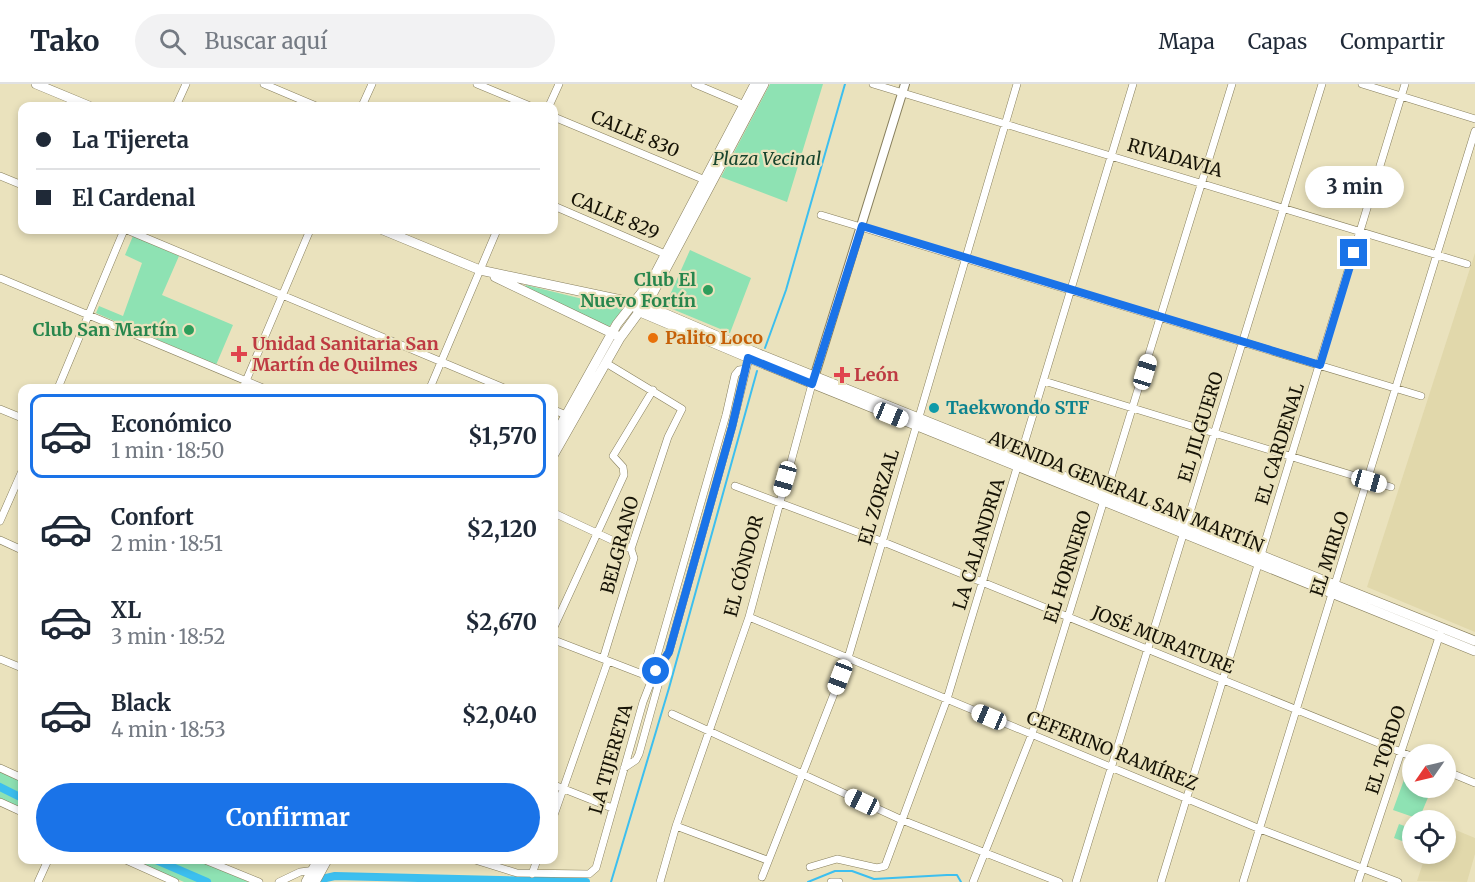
<!DOCTYPE html>
<html lang="es">
<head>
<meta charset="utf-8">
<style>
	body { margin:0; font-family:Merriweather,serif; background:#f2f2f3; color:#1f2937; height:100vh; display:flex; flex-direction:column; font-size:22px; white-space:nowrap }
	* { box-sizing:border-box; margin:0 }
	p { font-size:20px; color:#747a83 }
	.icon { flex:none; width:33px; height:33px; fill:none; stroke:currentColor; stroke-width:2; stroke-linecap:round; stroke-linejoin:round }
	.map { position:relative; flex:1; overflow:hidden }
	.details { position:absolute; left:18px; top:300px; width:540px; height:480px; display:flex; flex-direction:column; background:#fff; border-radius:12px; box-shadow:0 3px 9px #0003 }
	.details>* { flex:none }
	.hud { position:absolute; left:18px; top:18px; width:540px; height:132px; border-radius:12px; box-shadow:0 3px 9px #0003; display:grid; align-content:center; height:132px; padding:0 18px; background:#fff }
	.needle { width:39px; rotate:236deg }
	.fabs { position:absolute; left:1402px; top:660px; display:grid; gap:12px }
	.fabs a { display:grid; place-items:center; width:54px; height:54px; border-radius:50%; background:#fff; box-shadow:0 3px 9px #0003; font-size:30px }
	.end { position:absolute; width:27px; height:27px; margin:-14px; border:8px solid #1a73e8; background:#fff; box-shadow:0 0 0 3px #fff }
	.from { border-radius:50% }
	.bubble { position:absolute; height:42px; border-radius:21px; background:#fff; box-shadow:0 3px 9px #0003; font-size:20px; font-weight:700; line-height:42px; text-align:center }
	.car { position:absolute; width:18px; height:36px; margin:-18px -9px; border-radius:8px; box-shadow:0 0 4px 2px #0007; background:linear-gradient(#fff 24%,#345 0 40%,#fff 0 76%,#345 0 86%,#fff 0) }
	.hud b { display:flex; align-items:center; gap:21px; height:57px; font-size:22px }
	.hud b+b { border-top:2px solid #e0e1e3 }
	.hud i { width:15px; height:15px; background:#1f2937 }
	ul { padding:10px 0 0; list-style:none }
	li { display:flex; align-items:center; gap:18px; height:84px; margin:0 12px 9px; padding:0 6px; border:3px solid transparent; border-radius:12px }
	li div { flex:1 }
	li b { display:block; font-size:22px }
	li em { font-style:normal; font-weight:700 }
	li.selected { border-color:#1a73e8 }
	li>.icon { width:54px; height:54px; stroke-width:1.5 }
	.button { display:flex; gap:12px; margin-top:auto; padding:12px 18px }
	.button a { flex:1; height:69px; border-radius:36px; background:#1a73e8; color:#fff; font-size:24px; font-weight:700; line-height:69px; text-align:center }
	header { display:flex; align-items:center; gap:36px; box-sizing:border-box; height:84px; padding:0 30px; background:#fff; border-bottom:2px solid #e0e1e3 }
	header strong { font-size:28px }
	nav { display:flex; gap:33px; margin-inline-start:auto; font-size:21px }
	.search { width:420px; height:54px; background:#f2f2f3; display:flex; align-items:center; gap:15px; box-sizing:border-box; padding:0 21px; border-radius:33px; color:#747a83; font-size:22px }
	.map>svg:first-child { display:block }
</style>
</head>
<body>
<header>
<strong>Tako</strong>
<div class="search"><svg class="icon" aria-label="search" viewBox="0 0 24 24"><circle cx="10" cy="10" r="6"/><path d="M15 15l6 6"/></svg>Buscar aquí</div>
<nav><a>Mapa</a><a>Capas</a><a>Compartir</a></nav>
</header>
<div class="map">
<svg width="1475" height="798" viewBox="0 0 1475 798">
	<rect width="100%" height="100%" fill="#eae2bd"/>
	<!-- built -->
	<path fill="#e1d8ab" d="M1475,169V548L1367,503Z
		M1446,742L1475,754V770L1467,798L1417,797L1426,770H1446Z"/>
	<!-- green -->
	<path fill="#8ee2b3" d="M770,0H823L787,118L721,93Z
		M133,152L179,172L162,211L233,241L216,281L96,229L99,222L123,232L142,179L125,171Z
		M690,166L751,194L730,249L665,222Z
		M526,201L623,225L608,244L524,204Z
		M1409,682L1413,684V704H1432L1419,735L1393,726Z
		M0,688L22,698V726L0,716Z
		M1399,740L1413,745V761L1394,754Z
		M133,776H198L249,798H184Z"/>
	<g fill="none" stroke-linecap="round" stroke-linejoin="round">
		<!-- stream -->
		<path stroke="#3cbfef" stroke-width="2" d="M765,264L786,206L845,0
			M611,798L669,604L757,287
			M808,798L835,787H852L874,795L947,791H957L961,798"/>
		<!-- canal -->
		<path stroke="#3cbfef" stroke-width="8" d="M0,703L22,714
			M156,776L207,798
			M313,797L335,792L586,798"/>
		<!-- minor casing -->
		<g stroke="#877f5d" stroke-width="8">
			<path id="minor" d="M264,0L316,22
				M477,0L530,22
				M695,0L747,22
				M873,0L1467,180
				M1362,0L1475,35
				M176,22L186,0
				M362,22L372,0
				M549,22L559,0
				M554,33L705,96
				M0,92L22,101
				M554,122L665,170
				M821,131L1421,312
				M127,146L504,304
				M0,194L263,304
				M1044,297L1391,403
				M58,304L124,146
				M243,304L310,146
				M430,304L497,146
				M0,325L22,334
				M554,326L566,331
				M735,402L881,457L1413,673
				M554,429L631,465
				M0,437L22,387
				M0,456L22,466
				M749,533L1260,745L1398,798
				M554,543L624,391L623,383L613,372L653,306
				M554,556L655,595
				M0,575L22,584
				M603,575L634,474L631,465L668,353L682,325L606,279
				M656,587L657,572L726,331L735,291L739,286L746,285
				M672,630L902,736L1059,798
				M0,684L22,694
				M624,684L636,676L639,670L664,580
				M1446,687L1475,699
				M554,701L612,724
				M0,718L22,728
				M554,731L608,577
				M676,742L767,776
				M126,776L175,798
				M205,776L259,798
				M475,776L517,789L589,790L596,784L643,618L652,595L669,568L732,343L750,270
				M810,783L837,775L877,784L885,782L947,615L1133,0
				M532,790L537,776
				M762,793L848,574L1017,0
				M38,798L48,776
				M279,798L300,788L316,786
				M660,798L676,742L749,533L812,300
				M831,798H839
				M973,798L1032,650L1232,0
				M1076,798L1322,0
				M1161,798L1405,0
				M1243,798L1475,47
				M1358,798L1440,550"/>
		</g>
		<!-- tertiary casing -->
		<g stroke="#877f5d" stroke-width="10">
			<path id="tertiary" d="M813,297L905,0"/>
		</g>
		<!-- secondary casing -->
		<g stroke="#877f5d" stroke-width="10">
			<path id="secondary" d="M36,0L89,22
				M383,146L480,186L645,221L759,270L1475,557
				M495,193L616,251
				M633,221L640,228L749,274L1475,567
				M554,353L617,240L653,194L755,0
				M554,370L620,254L653,209L764,0
				M306,798L318,776
				M315,798L327,776"/>
		</g>
		<!-- minor -->
		<use href="#minor" stroke="#fff" stroke-width="7"/>
		<!-- tertiary -->
		<use href="#tertiary" stroke="#fff" stroke-width="8"/>
		<!-- secondary -->
		<use href="#secondary" stroke="#fff" stroke-width="9"/>
	</g>
	<g fill="none" stroke-linecap="round" stroke-linejoin="round">
		<!-- route -->
		<path stroke="#1a73e8" stroke-width="8" d="M656,587L669,568L732,343L748,274L812,300L862,142L1320,281L1354,169"/>
	</g>
	<!-- markers -->
	<g fill="#2e9e5b" stroke="#eae2bd" stroke-width="2">
		<circle cx="708" cy="206" r="6"/>
		<circle cx="189" cy="246" r="6"/>
	</g>
	<circle fill="#e8710a" stroke="#eae2bd" stroke-width="2" cx="653" cy="254" r="6"/>
	<g fill="#e0444e" stroke="#eae2bd" stroke-width="2">
		<path d="M236 261h6v6h6v6h-6v6h-6v-6h-6v-6h6z"/>
		<path d="M839 282h6v6h6v6h-6v6h-6v-6h-6v-6h6z"/>
	</g>
	<circle fill="#0f9aa8" stroke="#eae2bd" stroke-width="2" cx="934" cy="324" r="6"/>
	<g text-anchor="middle" stroke-width="4.5" stroke-linejoin="round" paint-order="stroke">
		<!-- street labels -->
		<g font-size="18" fill="#161306" stroke="#eae2bd">
			<text transform="translate(635 50) rotate(23)" y="6">CALLE 830</text>
			<text transform="translate(1175 74) rotate(16)" y="6">RIVADAVIA</text>
			<text transform="translate(615 132) rotate(23)" y="6">CALLE 829</text>
			<text transform="translate(1201 343) rotate(-73)" y="6">EL JILGUERO</text>
			<text transform="translate(1280 360) rotate(-73)" y="6">EL CARDENAL</text>
			<text transform="translate(1126 408) rotate(22)" y="6">AVENIDA GENERAL SAN MARTÍN</text>
			<text transform="translate(879 413) rotate(-73)" y="6">EL ZORZAL</text>
			<text transform="translate(979 460) rotate(-73)" y="6">LA CALANDRIA</text>
			<text transform="translate(620 461) rotate(-75)" y="6">BELGRANO</text>
			<text transform="translate(1330 470) rotate(-72)" y="6">EL MIRLO</text>
			<text transform="translate(744 482) rotate(-75)" y="6">EL CÓNDOR</text>
			<text transform="translate(1068 483) rotate(-72)" y="6">EL HORNERO</text>
			<text transform="translate(1163 556) rotate(22)" y="6">JOSÉ MURATURE</text>
			<text transform="translate(1386 666) rotate(-72)" y="6">EL TORDO</text>
			<text transform="translate(1112 667) rotate(22)" y="6">CEFERINO RAMÍREZ</text>
			<text transform="translate(611 675) rotate(-74)" y="6">LA TIJERETA</text>
		</g>
		<!-- park labels -->
		<g font-size="18" font-style="italic" fill="#16442d" stroke="#eae2bd">
			<text x="767" y="81">Plaza Vecinal</text>
		</g>
		<!-- leisure labels -->
		<g font-size="18" font-weight="bold" fill="#27864d" stroke="#eae2bd" text-anchor="end">
			<text x="696" y="202">Club El<tspan x="696" dy="21">Nuevo Fortín</tspan></text>
			<text x="177" y="252">Club San Martín</text>
		</g>
		<!-- food labels -->
		<g font-size="18" font-weight="bold" fill="#c56008" stroke="#eae2bd" text-anchor="start">
			<text x="665" y="260">Palito Loco</text>
		</g>
		<!-- health labels -->
		<g font-size="18" font-weight="bold" fill="#be3a42" stroke="#eae2bd" text-anchor="start">
			<text x="252" y="266">Unidad Sanitaria San<tspan x="252" dy="21">Martín de Quilmes</tspan></text>
			<text x="854" y="297">León</text>
		</g>
		<!-- culture labels -->
		<g font-size="18" font-weight="bold" fill="#0d838f" stroke="#eae2bd" text-anchor="start">
			<text x="946" y="330">Taekwondo STF</text>
		</g>
	</g>
</svg>
<div class="fabs">
<a><svg class="needle" viewBox="-14 -14 28 28"><path d="M0-13l5 13h-10z" fill="#e53935"/><path d="M0 13l5-13h-10z" fill="#747a83"/></svg></a>
<a><svg class="icon" aria-label="locate" viewBox="0 0 24 24"><circle cx="12" cy="12" r="6"/><path d="M12 2v4M12 18v4M2 12h4M18 12h4"/></svg></a>
</div>
<i class="end from" style="left:656px;top:587px"></i>
<i class="end" style="left:1354px;top:169px"></i>
<div class="bubble" style="left:1305px;top:82px;width:99px">3 min</div>
<i class="car" style="left:1145px;top:288px;rotate:17deg"></i>
<i class="car" style="left:891px;top:331px;rotate:112deg"></i>
<i class="car" style="left:785px;top:395px;rotate:196deg"></i>
<i class="car" style="left:1369px;top:397px;rotate:106deg"></i>
<i class="car" style="left:840px;top:593px;rotate:201deg"></i>
<i class="car" style="left:989px;top:633px;rotate:293deg"></i>
<i class="car" style="left:862px;top:718px;rotate:295deg"></i>
<div class="hud">
<b><i class="from"></i>La Tijereta</b>
<b><i></i>El Cardenal</b>
</div>
<section class="details">
<ul>
<li class="selected"><svg class="icon" aria-label="car" viewBox="0 0 24 24"><path d="M5 17H2v-5l4-1 3-4h7l3 4 3 1v5h-3M9 17h6M6 11h13"/><circle cx="7" cy="17" r="2"/><circle cx="17" cy="17" r="2"/></svg><div><b>Económico</b><p>1 min · 18:50</p></div><em>$1,570</em></li>
<li><svg class="icon" aria-label="car" viewBox="0 0 24 24"><path d="M5 17H2v-5l4-1 3-4h7l3 4 3 1v5h-3M9 17h6M6 11h13"/><circle cx="7" cy="17" r="2"/><circle cx="17" cy="17" r="2"/></svg><div><b>Confort</b><p>2 min · 18:51</p></div><em>$2,120</em></li>
<li><svg class="icon" aria-label="car" viewBox="0 0 24 24"><path d="M5 17H2v-5l4-1 3-4h7l3 4 3 1v5h-3M9 17h6M6 11h13"/><circle cx="7" cy="17" r="2"/><circle cx="17" cy="17" r="2"/></svg><div><b>XL</b><p>3 min · 18:52</p></div><em>$2,670</em></li>
<li><svg class="icon" aria-label="car" viewBox="0 0 24 24"><path d="M5 17H2v-5l4-1 3-4h7l3 4 3 1v5h-3M9 17h6M6 11h13"/><circle cx="7" cy="17" r="2"/><circle cx="17" cy="17" r="2"/></svg><div><b>Black</b><p>4 min · 18:53</p></div><em>$2,040</em></li>
</ul>
<div class="button"><a>Confirmar</a></div>
</section>
</div>
</body>
</html>
